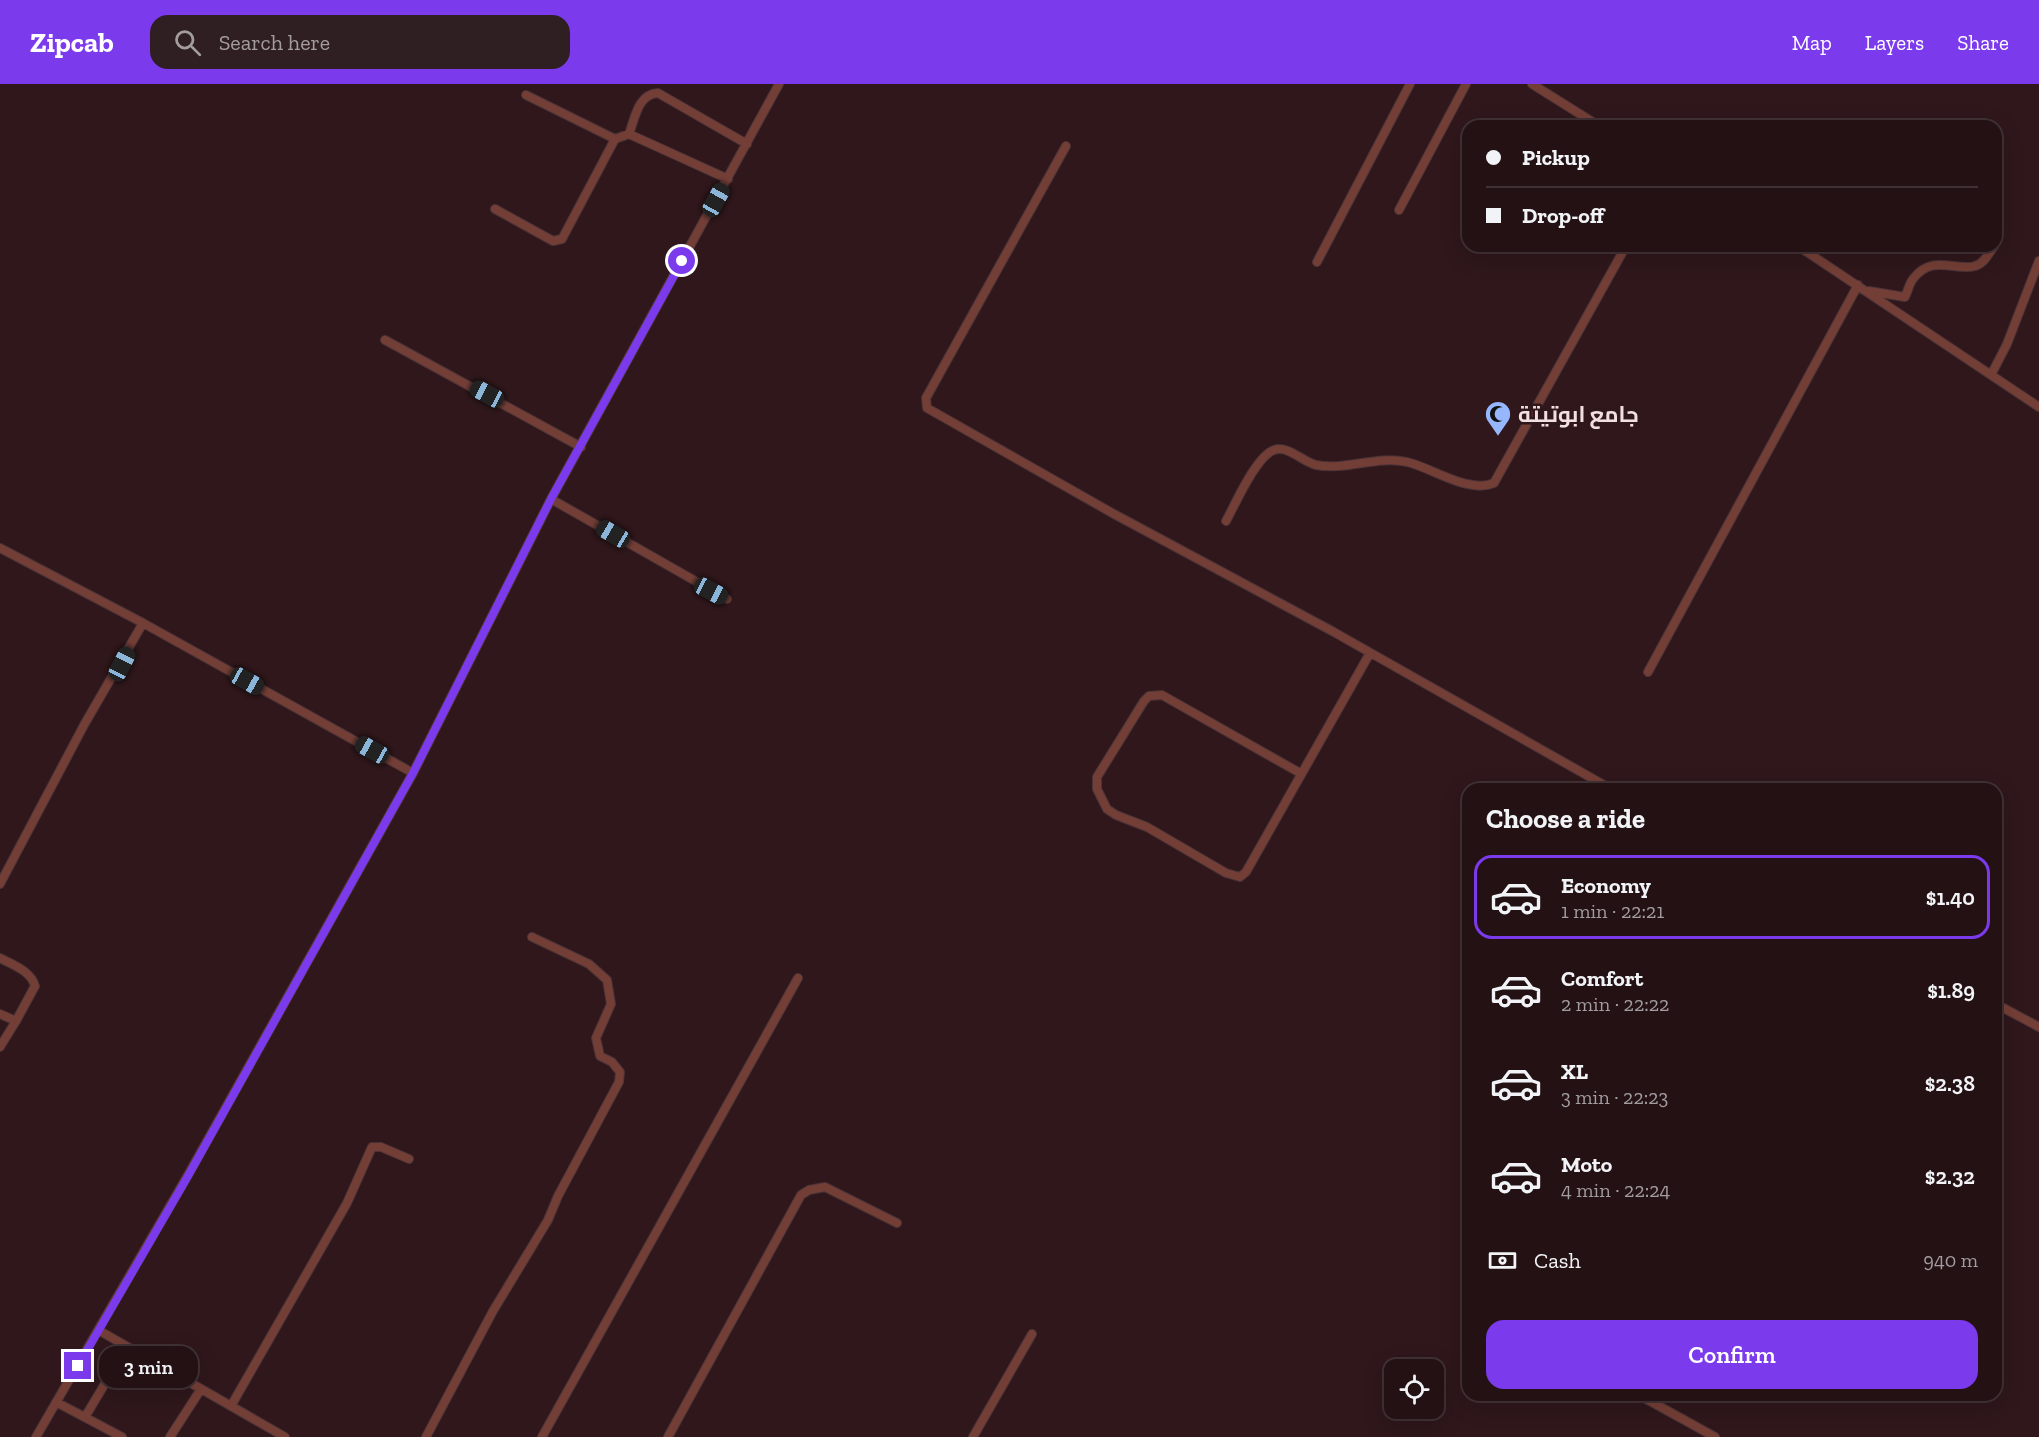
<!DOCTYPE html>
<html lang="en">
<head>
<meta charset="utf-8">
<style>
	body { margin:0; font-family:"Zilla Slab",Cairo,serif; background:#2f1f22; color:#f1f3f6; height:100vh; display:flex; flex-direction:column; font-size:22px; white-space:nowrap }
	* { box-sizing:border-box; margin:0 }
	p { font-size:20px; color:#a39da0 }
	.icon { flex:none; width:33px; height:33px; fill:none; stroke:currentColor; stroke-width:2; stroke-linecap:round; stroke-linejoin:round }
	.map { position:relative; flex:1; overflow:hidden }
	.panel { position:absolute; left:1462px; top:699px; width:540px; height:618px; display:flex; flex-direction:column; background:#231114; border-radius:18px; box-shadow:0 6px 24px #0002,0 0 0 2px #403134 }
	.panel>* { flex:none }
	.banner { position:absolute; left:1462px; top:36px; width:540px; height:132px; border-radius:18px; box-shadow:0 6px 24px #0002,0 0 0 2px #403134; display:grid; align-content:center; height:132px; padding:0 24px; background:#231114 }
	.fabs { position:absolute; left:1384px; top:1275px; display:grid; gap:12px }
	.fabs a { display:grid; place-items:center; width:60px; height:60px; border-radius:12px; background:#231114; box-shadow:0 6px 24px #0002,0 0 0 2px #403134; font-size:30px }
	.end { position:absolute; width:27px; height:27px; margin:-14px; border:8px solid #7c3aed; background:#fff; box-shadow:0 0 0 3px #fff }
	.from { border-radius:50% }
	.bubble { position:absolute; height:42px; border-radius:18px; background:#231114; box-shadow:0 6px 24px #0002,0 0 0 2px #403134; font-size:20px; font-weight:600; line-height:42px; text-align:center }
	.car { position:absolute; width:18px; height:36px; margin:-18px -9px; border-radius:8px; box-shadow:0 0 4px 2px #0007; background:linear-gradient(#222 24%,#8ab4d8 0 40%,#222 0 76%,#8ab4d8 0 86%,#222 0) }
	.banner b { display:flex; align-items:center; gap:21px; height:57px; font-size:22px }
	.banner b+b { border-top:2px solid #403134 }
	.banner i { width:15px; height:15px; background:#f1f3f6 }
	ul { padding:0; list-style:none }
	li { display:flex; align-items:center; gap:18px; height:84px; margin:0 12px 9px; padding:0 12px; border:3px solid transparent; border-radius:18px }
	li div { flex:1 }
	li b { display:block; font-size:22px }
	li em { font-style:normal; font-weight:600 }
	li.selected { border-color:#7c3aed }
	li>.icon { width:54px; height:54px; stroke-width:1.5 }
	h2 { padding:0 24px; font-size:27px; line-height:72px }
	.pay { display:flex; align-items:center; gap:15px; height:66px; padding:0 24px; font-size:22px }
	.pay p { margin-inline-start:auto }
	.primary-button { display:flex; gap:12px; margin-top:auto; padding:12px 24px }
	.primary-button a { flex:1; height:69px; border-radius:18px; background:#7c3aed; color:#fff; font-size:24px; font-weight:600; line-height:69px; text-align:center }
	header { display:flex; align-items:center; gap:36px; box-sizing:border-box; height:84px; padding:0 30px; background:#7c3aed; color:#fff }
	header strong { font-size:28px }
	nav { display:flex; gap:33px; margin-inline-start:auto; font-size:21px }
	.search { width:420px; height:54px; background:#2f1f22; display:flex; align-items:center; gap:15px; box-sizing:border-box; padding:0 21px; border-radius:18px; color:#a39da0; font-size:22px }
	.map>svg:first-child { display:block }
</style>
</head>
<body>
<header>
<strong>Zipcab</strong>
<div class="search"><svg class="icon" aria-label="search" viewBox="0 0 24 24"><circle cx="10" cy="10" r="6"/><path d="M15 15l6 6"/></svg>Search here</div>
<nav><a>Map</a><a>Layers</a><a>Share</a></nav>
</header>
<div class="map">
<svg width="2039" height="1353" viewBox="0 0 2039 1353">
	<rect width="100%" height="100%" fill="#2f171b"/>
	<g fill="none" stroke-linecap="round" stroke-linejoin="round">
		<!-- street casing -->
		<g stroke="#4a3337" stroke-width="10">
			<path id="street" d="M1532,0L1599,42
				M526,11L615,55
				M629,50C635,34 638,10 658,9L747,60
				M1066,62L926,314L927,324L1114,430L1332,547L1611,705
				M495,125L553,157L562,155L615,55L629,50L728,95
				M1399,126L1466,0
				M1996,144V156
				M1798,162L2039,323
				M1317,178L1410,0
				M1869,207L1905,213C1908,207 1909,200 1913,195C1932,169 1955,188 1975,182C1984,180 1989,169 1994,162
				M385,256L581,363
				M1991,291L2007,260L2039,177
				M551,415L727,515
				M1226,437C1235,421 1256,372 1274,366C1288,361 1303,378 1316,381C1346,387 1377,371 1407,378C1433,384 1468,410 1494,399L1626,162
				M0,464L143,539L413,689
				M1648,588L1858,201
				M1300,689L1162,611L1149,612L1144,617L1097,693V705L1107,725L1116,731L1147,743L1226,789L1240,793L1246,788L1370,569
				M0,800L84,641L143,539
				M0,874C13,881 31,887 35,902L16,937
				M1996,920L2039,943
				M0,930L16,937L0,963
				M100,1247L285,1353
				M1639,1311L1715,1353
				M56,1318L122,1353
				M231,1322L347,1119L372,1063H381L409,1075
				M85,1333L127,1263
				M36,1353L188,1091L413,689L551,415L779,0
				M170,1353L201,1305
				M426,1353L493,1227L548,1136L558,1112L619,998L620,988L612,978L600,972L596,954L611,920L607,896L589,880L532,853
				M542,1353L798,894
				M668,1353L801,1111L809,1106L825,1103L897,1139
				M973,1353L1032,1250"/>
		</g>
		<!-- street -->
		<use href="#street" stroke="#733e36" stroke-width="8"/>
	</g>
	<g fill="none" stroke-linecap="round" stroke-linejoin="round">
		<!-- route -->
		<path stroke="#7c3aed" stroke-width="8" d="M78,1282L188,1092L413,689L551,415L682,177"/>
	</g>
	<!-- icons -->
	<defs>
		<g id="mosque-pin" transform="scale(1.35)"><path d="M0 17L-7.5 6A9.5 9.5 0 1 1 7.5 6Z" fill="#96b6fd" stroke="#2f171b"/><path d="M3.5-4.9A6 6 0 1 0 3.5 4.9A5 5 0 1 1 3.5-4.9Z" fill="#111"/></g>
	</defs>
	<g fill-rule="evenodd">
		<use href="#mosque-pin" x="1498" y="330"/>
	</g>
	<g text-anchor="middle" stroke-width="5" stroke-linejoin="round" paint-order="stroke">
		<!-- poi labels -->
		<g font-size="22" font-weight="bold" fill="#f1dfe1" stroke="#2f171b" text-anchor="start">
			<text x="1518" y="338">جامع ابوتيتة</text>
		</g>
	</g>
</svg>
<div class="fabs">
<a><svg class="icon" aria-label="locate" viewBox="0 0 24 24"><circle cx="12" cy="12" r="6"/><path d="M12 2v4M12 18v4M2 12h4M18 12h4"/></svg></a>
</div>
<i class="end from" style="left:682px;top:177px"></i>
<i class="end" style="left:78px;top:1282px"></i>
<div class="bubble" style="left:99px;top:1262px;width:99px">3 min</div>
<i class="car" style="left:716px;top:116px;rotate:29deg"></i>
<i class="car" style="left:487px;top:310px;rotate:298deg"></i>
<i class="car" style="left:613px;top:450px;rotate:300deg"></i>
<i class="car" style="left:711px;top:507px;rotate:118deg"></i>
<i class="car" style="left:122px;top:580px;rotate:27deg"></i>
<i class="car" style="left:247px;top:597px;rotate:119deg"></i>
<i class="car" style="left:372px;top:666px;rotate:299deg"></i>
<div class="banner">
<b><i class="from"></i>Pickup</b>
<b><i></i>Drop-off</b>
</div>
<section class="panel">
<h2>Choose a ride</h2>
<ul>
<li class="selected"><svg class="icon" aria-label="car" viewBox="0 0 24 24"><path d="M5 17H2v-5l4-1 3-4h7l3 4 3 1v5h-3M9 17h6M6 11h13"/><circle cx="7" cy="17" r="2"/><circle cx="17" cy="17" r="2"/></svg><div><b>Economy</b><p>1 min · 22:21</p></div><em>$1.40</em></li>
<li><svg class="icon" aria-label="car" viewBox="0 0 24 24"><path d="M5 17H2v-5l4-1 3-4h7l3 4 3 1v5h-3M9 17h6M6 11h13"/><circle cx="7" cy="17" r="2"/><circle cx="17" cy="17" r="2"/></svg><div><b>Comfort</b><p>2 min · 22:22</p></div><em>$1.89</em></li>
<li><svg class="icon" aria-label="car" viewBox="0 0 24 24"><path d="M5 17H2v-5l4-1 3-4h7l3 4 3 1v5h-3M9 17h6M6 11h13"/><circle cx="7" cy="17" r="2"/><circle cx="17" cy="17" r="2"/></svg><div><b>XL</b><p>3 min · 22:23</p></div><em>$2.38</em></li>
<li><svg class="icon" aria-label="car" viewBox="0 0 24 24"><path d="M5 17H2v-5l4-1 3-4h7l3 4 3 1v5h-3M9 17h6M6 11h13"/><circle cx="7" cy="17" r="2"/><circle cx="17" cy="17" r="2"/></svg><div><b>Moto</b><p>4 min · 22:24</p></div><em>$2.32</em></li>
</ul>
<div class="pay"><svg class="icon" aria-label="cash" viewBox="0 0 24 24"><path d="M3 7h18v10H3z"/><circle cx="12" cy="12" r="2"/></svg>Cash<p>940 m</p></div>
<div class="primary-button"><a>Confirm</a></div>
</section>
</div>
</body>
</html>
